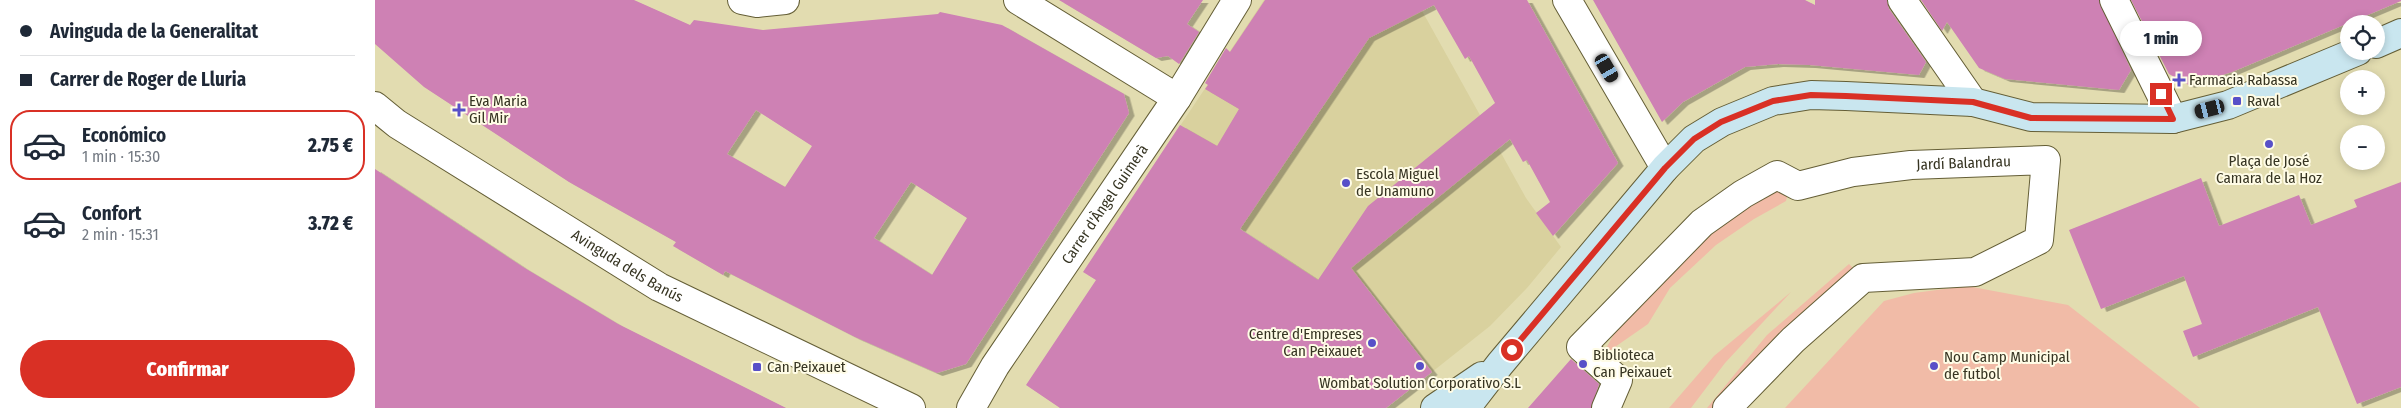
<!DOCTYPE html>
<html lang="es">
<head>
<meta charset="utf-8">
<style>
	body { margin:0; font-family:"Fira Sans Condensed",sans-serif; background:#f6f6f7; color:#1f2937; height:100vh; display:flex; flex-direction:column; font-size:19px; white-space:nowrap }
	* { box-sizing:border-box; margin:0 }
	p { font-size:16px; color:#747a83 }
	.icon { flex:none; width:28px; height:28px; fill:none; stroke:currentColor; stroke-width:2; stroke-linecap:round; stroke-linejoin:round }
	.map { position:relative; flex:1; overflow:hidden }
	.panel { display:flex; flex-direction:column; background:#fff; width:375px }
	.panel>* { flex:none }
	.banner { display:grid; align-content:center; height:110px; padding:0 20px; background:#fff }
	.buttons { position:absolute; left:1965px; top:15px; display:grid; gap:10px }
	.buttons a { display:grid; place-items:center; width:45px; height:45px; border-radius:50%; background:#fff; box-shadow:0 2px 8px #0003; font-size:25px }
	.end { position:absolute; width:22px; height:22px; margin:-11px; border:6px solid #d93025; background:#fff; box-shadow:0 0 0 2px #fff }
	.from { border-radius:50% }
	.bubble { position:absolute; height:35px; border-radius:18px; background:#fff; box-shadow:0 2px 8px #0003; font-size:16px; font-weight:800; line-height:35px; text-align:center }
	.car { position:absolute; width:15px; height:30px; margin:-15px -8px; border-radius:6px; box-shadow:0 0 4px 1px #0007; background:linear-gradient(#222 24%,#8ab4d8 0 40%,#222 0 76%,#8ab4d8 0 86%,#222 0) }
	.banner b { display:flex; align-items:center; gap:18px; height:48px; font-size:19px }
	.banner b+b { border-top:1px solid #e0e1e3 }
	.banner i { width:12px; height:12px; background:#1f2937 }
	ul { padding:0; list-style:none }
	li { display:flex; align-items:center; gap:15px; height:70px; margin:0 10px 8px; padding:0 10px; border:2px solid transparent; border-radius:20px }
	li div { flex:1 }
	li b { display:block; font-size:19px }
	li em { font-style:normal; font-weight:800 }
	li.selected { border-color:#d93025 }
	li>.icon { width:45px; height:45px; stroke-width:1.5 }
	.cta { display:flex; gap:10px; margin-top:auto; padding:10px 20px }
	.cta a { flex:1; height:58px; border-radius:30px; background:#d93025; color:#fff; font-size:20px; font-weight:800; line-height:58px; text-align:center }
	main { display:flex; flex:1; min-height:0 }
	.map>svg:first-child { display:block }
</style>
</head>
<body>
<main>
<section class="panel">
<div class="banner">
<b><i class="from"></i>Avinguda de la Generalitat</b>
<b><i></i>Carrer de Roger de Lluria</b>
</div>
<ul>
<li class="selected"><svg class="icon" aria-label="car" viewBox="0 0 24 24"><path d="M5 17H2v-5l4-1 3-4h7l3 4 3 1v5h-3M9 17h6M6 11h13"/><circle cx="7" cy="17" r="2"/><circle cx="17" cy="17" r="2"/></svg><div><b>Económico</b><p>1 min · 15:30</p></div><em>2.75 €</em></li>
<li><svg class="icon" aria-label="car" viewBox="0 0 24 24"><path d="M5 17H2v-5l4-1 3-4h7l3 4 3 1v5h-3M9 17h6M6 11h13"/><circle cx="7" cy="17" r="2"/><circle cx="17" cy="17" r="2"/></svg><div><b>Confort</b><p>2 min · 15:31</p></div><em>3.72 €</em></li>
</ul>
<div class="cta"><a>Confirmar</a></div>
</section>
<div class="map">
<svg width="2026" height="408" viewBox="0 0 2026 408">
	<defs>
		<filter id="shadow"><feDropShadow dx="5.5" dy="3" stdDeviation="0" flood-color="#0004"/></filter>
	</defs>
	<rect width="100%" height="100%" fill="#e2dcb0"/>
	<!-- built -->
	<path fill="#d9d19e" d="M889,0H1041L1151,198L1186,247L1152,288L1115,326L1057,372L989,284L970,299L777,168Z"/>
	<!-- green -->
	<path fill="#f1bba7" d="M1414,189L1411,201L1379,219L1341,245L1295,288L1273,324L1227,356L1260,295L1368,194Z
		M1474,264L1488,278L1352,408H1332L1392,335Z
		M1592,286L1693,305L1825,408H1410L1509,301L1539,293Z
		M1416,292L1350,363L1316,408H1294L1339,356Z"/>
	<!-- building -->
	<path fill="#ce81b4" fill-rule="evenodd" filter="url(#shadow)" d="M0,0H259L315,25L319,20L388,30L563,14L565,12L627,25L749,94L754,113L591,364L562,373L480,337L350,271L348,275L298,246L301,242L194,182L49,87L0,44ZM381,110L437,146L410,187L352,154ZM536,182L592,218L557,275L499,238Z
		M684,0H828L812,24L824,32L804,64L793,56L781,58Z
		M890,0H1152L1243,163L1178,236L1161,213L1175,202L1152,160L1148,162L1135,139L976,268L1057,372L1011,408H685L651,385L721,280L708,272L805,125L842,146L864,109L830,89L833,85L830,83L851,48L855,52ZM1059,5L1090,59L1094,56L1120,103L993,206L943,280L865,229L994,38Z
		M1218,0H1430L1440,5V0H1512L1514,9L1551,62L1544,75L1435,65L1403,64L1370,67L1308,102L1287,122Z
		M1546,0H1724L1756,70L1744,90L1630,79L1604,68L1572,22L1567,31Z
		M1756,0H2026V1L1857,72L1814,85L1794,74Z
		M0,169L148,267L243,324L411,408H0Z
		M1826,178L1844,226L1924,195L1936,225L1982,207L1979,200L2026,182V387L1982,404L1943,307L1818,357L1808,331L1827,324L1809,276L1726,309L1694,230Z
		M1196,359L1224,384L1216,408H1153Z"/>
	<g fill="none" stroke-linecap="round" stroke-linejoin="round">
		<!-- street casing -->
		<g stroke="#645e36" stroke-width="30">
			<g id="street">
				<path d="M367,0L382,3L410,0"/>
				<path d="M643,0L802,98"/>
				<path d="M1192,0L1290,168"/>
				<path d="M1527,0L1598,102"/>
				<path d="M1739,0L1798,119"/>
				<path id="s1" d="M0,106L22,124L284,287L536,408"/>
				<path id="s2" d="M596,408L620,366L802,98L862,0"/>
				<path id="s3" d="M1231,408L1243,380L1206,347L1327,223L1368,194L1402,175L1423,186L1478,172L1536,165L1671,160L1664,240L1600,272L1488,278L1418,340L1352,408"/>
			</g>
		</g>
		<!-- secondary casing -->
		<g stroke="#645e36" stroke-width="30">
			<path id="secondary" d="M2001,44L2026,33
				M1060,408L1107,376
				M1091,408L1125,364L1290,168L1319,139L1347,122L1398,101L1436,95L1471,96L1598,102L1656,117L1798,119L1853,105L1983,51"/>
		</g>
		<!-- street -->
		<use href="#street" stroke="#fff" stroke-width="28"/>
		<!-- secondary -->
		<use href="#secondary" stroke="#c9e6ef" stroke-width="28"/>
	</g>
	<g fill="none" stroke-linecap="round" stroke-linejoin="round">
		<!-- route -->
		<path stroke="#d93025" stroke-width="6" d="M1137,350L1290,168L1319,139L1346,122L1398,101L1436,95L1471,96L1598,102L1656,118L1798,119L1786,94"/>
	</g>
	<!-- markers -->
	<g fill="#5850c8" stroke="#fffce6" stroke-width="2">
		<path d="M1801.5 72.5h5v5h5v5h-5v5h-5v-5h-5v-5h5z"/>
		<rect x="1857" y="96" width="10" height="10" rx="2.5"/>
		<path d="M81.5 102.5h5v5h5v5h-5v5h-5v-5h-5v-5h5z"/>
		<circle cx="1894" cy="144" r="5"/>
		<circle cx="971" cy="183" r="5"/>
		<circle cx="997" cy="343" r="5"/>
		<circle cx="1208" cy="364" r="5"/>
		<circle cx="1045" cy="366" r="5"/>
		<circle cx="1559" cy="366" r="5"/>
		<rect x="377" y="362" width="10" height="10" rx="2.5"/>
	</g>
	<g text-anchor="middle" stroke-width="4" stroke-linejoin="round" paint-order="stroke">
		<!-- poi labels -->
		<g font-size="15" fill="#363422" stroke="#fffce6" text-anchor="start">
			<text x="1814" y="85">Farmacia Rabassa</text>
			<text x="94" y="106">Eva Maria<tspan x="94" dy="17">Gil Mir</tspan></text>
			<text x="1872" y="106">Raval</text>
			<text x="1894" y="166" text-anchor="middle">Plaça de José<tspan x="1894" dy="17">Camara de la Hoz</tspan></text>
			<text x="981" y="179">Escola Miguel<tspan x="981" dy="17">de Unamuno</tspan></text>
			<text x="987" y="339" text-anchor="end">Centre d'Empreses<tspan x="987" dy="17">Can Peixauet</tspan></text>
			<text x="1218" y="360">Biblioteca<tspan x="1218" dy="17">Can Peixauet</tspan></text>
			<text x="1569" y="362">Nou Camp Municipal<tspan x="1569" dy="17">de futbol</tspan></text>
			<text x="392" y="372">Can Peixauet</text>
			<text x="1045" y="388" text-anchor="middle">Wombat Solution Corporativo S.L</text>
		</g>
		<!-- street labels -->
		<g font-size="15" fill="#363422" stroke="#fffce6">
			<text dy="5" stroke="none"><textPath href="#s3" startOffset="534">Jardí Balandrau</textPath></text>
			<text dy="5" stroke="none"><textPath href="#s2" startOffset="244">Carrer d'Àngel Guimerà</textPath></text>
			<text dy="5" stroke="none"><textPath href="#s1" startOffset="299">Avinguda dels Banús</textPath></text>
		</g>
	</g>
</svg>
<div class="buttons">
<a><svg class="icon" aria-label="locate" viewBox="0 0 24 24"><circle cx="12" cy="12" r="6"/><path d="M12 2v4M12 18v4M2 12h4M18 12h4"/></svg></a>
<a>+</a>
<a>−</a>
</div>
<i class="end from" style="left:1137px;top:350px"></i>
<i class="end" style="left:1786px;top:94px"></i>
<div class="bubble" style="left:1745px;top:21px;width:82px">1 min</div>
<i class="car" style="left:1232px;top:68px;rotate:150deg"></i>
<i class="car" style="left:1835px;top:109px;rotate:256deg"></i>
</div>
</main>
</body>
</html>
